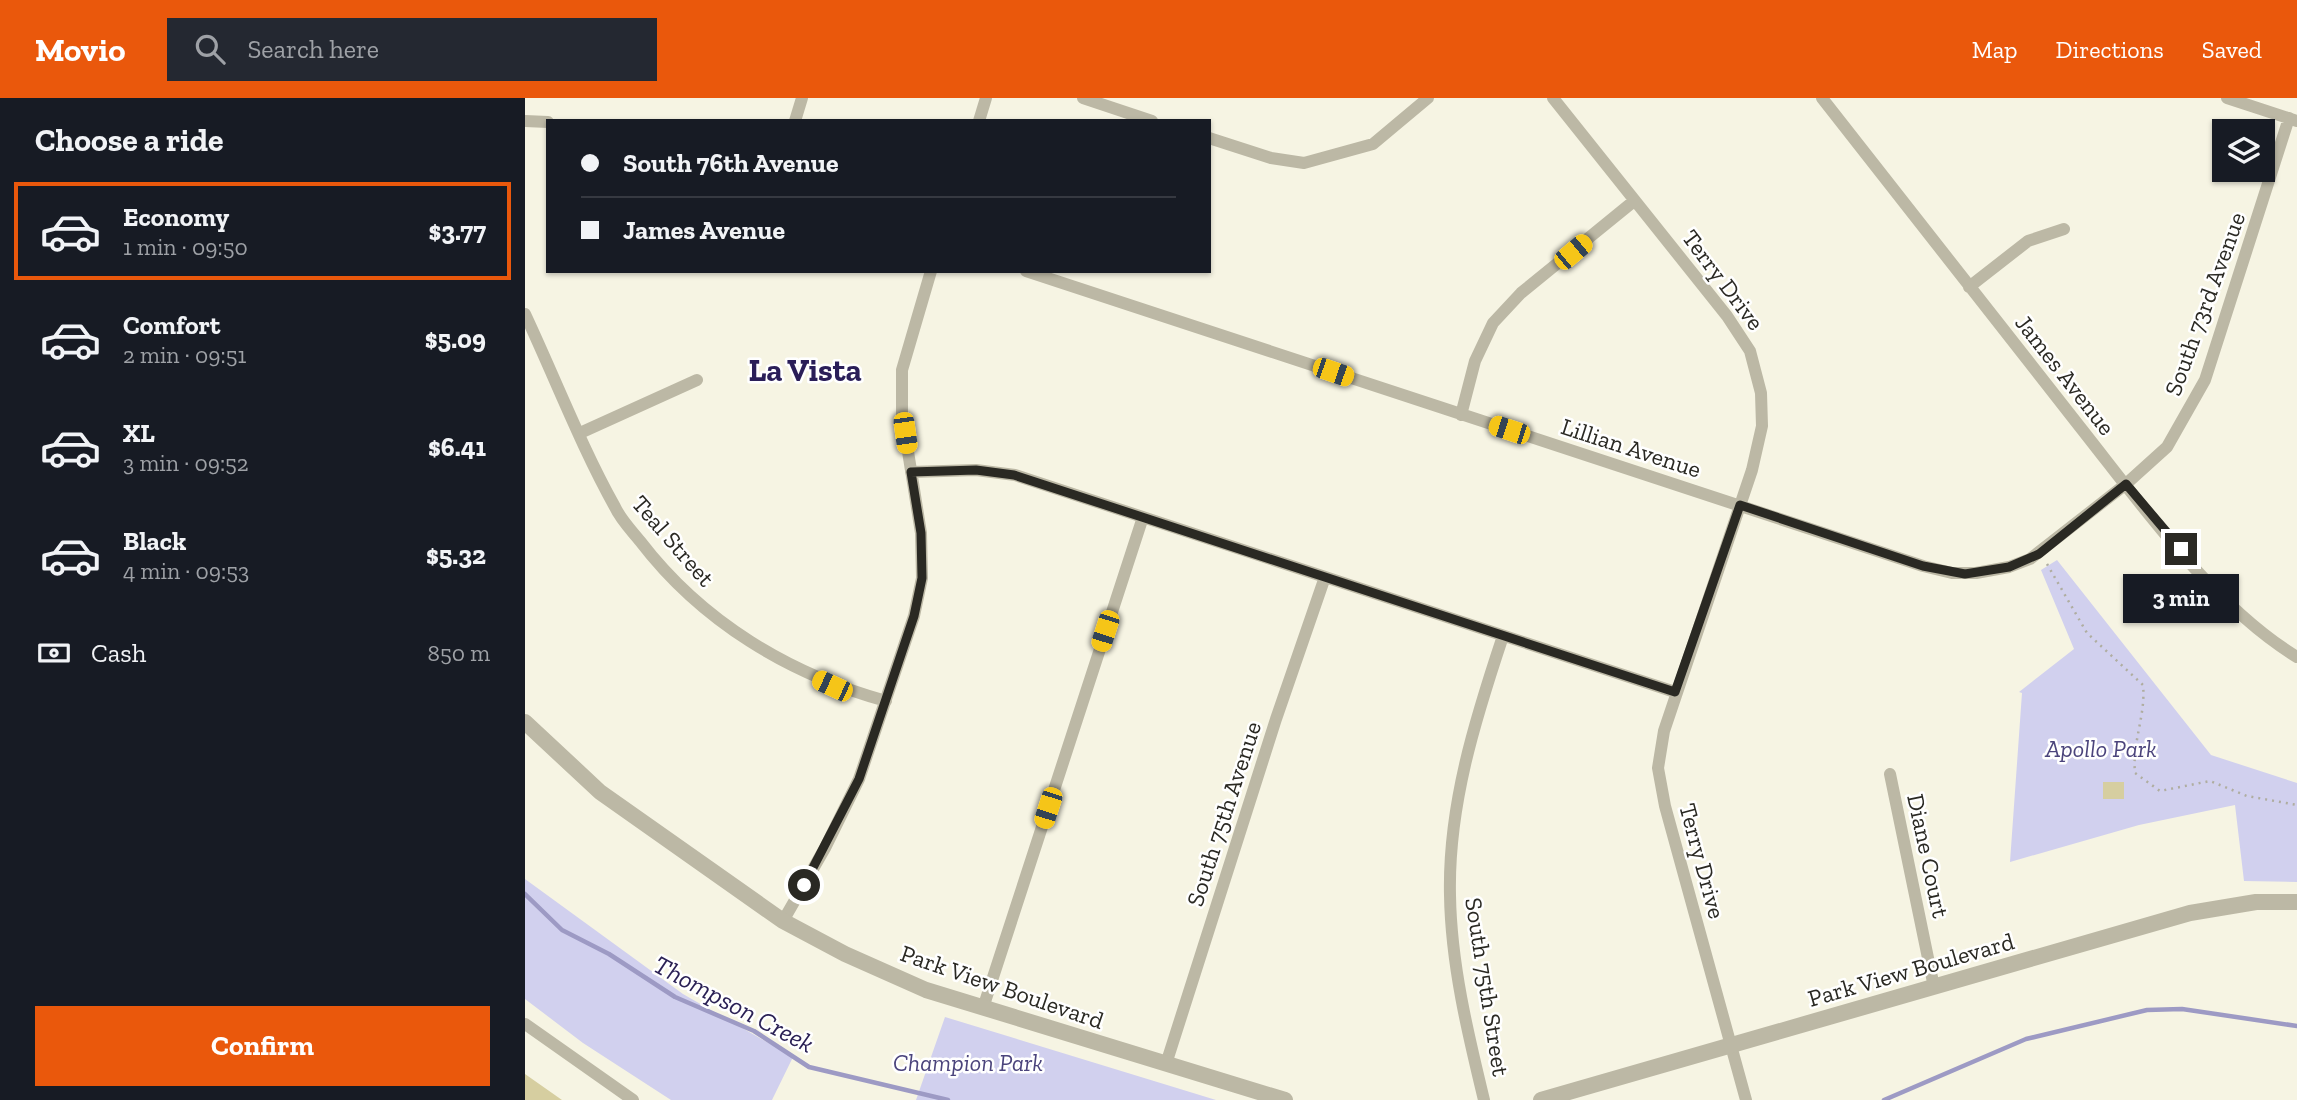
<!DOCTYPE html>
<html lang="en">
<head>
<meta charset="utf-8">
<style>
	body { margin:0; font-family:"Zilla Slab",serif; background:#242831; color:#f1f3f6; height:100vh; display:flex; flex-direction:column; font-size:26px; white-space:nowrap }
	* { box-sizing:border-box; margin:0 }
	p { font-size:23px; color:#9ea1a6 }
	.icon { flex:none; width:38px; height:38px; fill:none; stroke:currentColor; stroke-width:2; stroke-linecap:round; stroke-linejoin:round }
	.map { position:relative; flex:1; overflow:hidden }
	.details { display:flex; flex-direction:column; background:#171b24; width:525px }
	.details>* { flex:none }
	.guide { position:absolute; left:21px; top:21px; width:665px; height:154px; border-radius:0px; box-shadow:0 2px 5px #0004; display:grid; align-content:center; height:154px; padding:0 35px; background:#171b24 }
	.tools { position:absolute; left:1687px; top:21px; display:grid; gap:14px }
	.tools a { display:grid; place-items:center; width:63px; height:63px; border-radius:0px; background:#171b24; box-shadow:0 2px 5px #0004; font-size:35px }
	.end { position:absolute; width:32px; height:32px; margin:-16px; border:9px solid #2a2923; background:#fff; box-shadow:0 0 0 4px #fff }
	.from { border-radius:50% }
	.bubble { position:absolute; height:49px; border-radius:0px; background:#171b24; box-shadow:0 2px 5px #0004; font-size:23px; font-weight:800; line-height:49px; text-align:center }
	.car { position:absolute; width:21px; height:42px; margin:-21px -10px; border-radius:9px; box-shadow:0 0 5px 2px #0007; background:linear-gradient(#f5c518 24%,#345 0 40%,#f5c518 0 76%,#345 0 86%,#f5c518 0) }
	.guide b { display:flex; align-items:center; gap:24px; height:66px; font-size:26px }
	.guide b+b { border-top:2px solid #363941 }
	.guide i { width:18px; height:18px; background:#f1f3f6 }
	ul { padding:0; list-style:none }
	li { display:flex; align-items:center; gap:21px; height:98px; margin:0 14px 10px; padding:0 21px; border:4px solid transparent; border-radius:0px }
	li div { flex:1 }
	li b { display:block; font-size:26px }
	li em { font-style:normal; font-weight:800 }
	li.active { border-color:#ea580c }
	li>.icon { width:63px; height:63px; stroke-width:1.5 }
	h2 { padding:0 35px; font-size:32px; line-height:84px }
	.pay { display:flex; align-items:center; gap:18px; height:77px; padding:0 35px; font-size:26px }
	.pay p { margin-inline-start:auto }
	.cta { display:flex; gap:14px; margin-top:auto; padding:14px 35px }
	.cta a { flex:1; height:80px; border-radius:0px; background:#ea580c; color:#fff; font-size:28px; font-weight:800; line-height:80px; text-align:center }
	header { display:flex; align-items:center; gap:42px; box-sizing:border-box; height:98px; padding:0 35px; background:#ea580c; color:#fff }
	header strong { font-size:33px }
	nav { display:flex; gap:38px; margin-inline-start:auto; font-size:24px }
	.search { width:490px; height:63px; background:#242831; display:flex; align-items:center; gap:18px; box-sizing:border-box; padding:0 24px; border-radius:0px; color:#9ea1a6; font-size:26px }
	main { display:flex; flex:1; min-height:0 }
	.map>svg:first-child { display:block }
</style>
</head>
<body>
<header>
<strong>Movio</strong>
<div class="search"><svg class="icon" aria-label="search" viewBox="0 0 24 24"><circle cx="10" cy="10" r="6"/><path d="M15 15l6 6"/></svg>Search here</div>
<nav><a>Map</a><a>Directions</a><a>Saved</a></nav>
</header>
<main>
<section class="details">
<h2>Choose a ride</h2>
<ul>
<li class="active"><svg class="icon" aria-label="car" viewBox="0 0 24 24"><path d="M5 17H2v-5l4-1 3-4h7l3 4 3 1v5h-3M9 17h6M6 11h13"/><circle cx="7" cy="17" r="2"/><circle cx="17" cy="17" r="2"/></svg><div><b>Economy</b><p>1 min · 09:50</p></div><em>$3.77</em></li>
<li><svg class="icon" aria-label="car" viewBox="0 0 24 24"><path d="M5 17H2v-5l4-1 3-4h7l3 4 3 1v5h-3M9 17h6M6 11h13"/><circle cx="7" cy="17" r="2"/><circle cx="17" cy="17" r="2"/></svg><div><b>Comfort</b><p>2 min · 09:51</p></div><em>$5.09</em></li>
<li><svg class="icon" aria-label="car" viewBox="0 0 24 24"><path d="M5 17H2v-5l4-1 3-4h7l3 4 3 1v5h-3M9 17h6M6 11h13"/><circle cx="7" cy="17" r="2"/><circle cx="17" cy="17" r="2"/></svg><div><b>XL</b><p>3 min · 09:52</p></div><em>$6.41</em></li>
<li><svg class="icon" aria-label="car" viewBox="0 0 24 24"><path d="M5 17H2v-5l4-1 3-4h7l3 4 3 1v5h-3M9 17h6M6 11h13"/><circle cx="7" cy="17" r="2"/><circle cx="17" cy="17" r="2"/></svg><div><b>Black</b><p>4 min · 09:53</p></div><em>$5.32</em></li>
</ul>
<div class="pay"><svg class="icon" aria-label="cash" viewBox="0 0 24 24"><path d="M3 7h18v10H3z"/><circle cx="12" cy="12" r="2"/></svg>Cash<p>850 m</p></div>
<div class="cta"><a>Confirm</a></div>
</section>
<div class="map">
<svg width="1772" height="1002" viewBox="0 0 1772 1002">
	<rect width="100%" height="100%" fill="#f6f4e3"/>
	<!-- green -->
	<path fill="#d1d0ee" d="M1532,462L1686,657L1772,685V784L1719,783L1710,707L1614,727L1485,764L1497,595L1494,594L1549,551L1516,472Z
		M0,781L158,896L268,959L247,1002H146L58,945L0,901Z
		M420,919L691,1002H391Z"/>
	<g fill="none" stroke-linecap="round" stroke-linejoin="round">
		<!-- stream -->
		<path stroke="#9d9ac4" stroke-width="4.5" d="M0,796L37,832L84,856L150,899L229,933L284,969L423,1002
			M1359,1002L1501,941L1622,912L1657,911L1772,928"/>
	</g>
	<!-- building -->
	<path fill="#d6cea0" d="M1578,684H1599V701H1578Z
		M0,976L37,1002H0Z"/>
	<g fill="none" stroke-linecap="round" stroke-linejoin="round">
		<!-- path -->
		<path stroke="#afada0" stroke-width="2.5" stroke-dasharray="2 5" stroke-linecap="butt" d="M1522,466L1562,535L1618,587C1621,617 1607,644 1610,675L1635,693L1685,683L1722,698L1772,707"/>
		<!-- minor -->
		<path stroke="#bcb8a5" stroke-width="12" d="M558,0L627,23
			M1028,0L1202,218L1225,253L1236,295L1237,328L1227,372L1139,633L1133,670L1140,708L1221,1002
			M1297,0C1383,110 1469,220 1555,329C1616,406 1688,508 1772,559
			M1702,0L1772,23
			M0,23L23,24
			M270,23L277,0
			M454,23L461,0
			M684,40L746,60L779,65L848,46L903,0
			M501,173L1398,468L1427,475H1451L1484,469L1505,461L1601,386L1642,349L1680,282L1764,20
			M1444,189L1503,143L1539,131
			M0,216C30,280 56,348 90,409C96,422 107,433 115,443C177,524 264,576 361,603
			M936,317L950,263L968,225L996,195L1109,103
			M55,335L172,282
			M386,374L451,372L490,377L1150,594
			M1365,676L1409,889
			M258,823L300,750L334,681L389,518L397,480L396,435L377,316V272L406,173
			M458,910L618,419
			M0,926L108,1002
			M641,966L751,621L800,479
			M959,1002C943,936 926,866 925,797C923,708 950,622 978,538"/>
		<!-- tertiary -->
		<path stroke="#bcb8a5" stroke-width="16" d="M0,624L75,694L258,823L320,856L401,892L760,1002
			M1016,1002L1665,815L1731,804H1772"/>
	</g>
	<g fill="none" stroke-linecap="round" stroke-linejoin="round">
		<!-- route -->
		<path stroke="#2a2923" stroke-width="9" d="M279,787L334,681L389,518L397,480L396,435L386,374L451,372L489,377L1150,594L1215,407L1398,468L1440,476L1484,469L1514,456L1601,386L1656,451"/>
	</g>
	<g text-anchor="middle" stroke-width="5" stroke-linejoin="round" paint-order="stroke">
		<!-- street labels -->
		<g font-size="24" fill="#2a2923" stroke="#fff">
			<text transform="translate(1198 182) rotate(53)" y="8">Terry Drive</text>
			<text transform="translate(1680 206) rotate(-70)" y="8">South 73rd Avenue</text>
			<text transform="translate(1540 277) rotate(52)" y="8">James Avenue</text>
			<text transform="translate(1106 350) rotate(18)" y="8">Lillian Avenue</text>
			<text transform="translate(148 443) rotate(49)" y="8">Teal Street</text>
			<text transform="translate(699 716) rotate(-72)" y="8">South 75th Avenue</text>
			<text transform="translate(1403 758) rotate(78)" y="8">Diane Court</text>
			<text transform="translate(1177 763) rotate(75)" y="8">Terry Drive</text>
			<text transform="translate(1386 872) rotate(-16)" y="8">Park View Boulevard</text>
			<text transform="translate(477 889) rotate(19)" y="8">Park View Boulevard</text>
			<text transform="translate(962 889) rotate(81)" y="8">South 75th Street</text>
		</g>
		<!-- park labels -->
		<g font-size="24" font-style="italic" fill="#4b447c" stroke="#fff">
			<text x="1576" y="659">Apollo Park</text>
			<text x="443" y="973">Champion Park</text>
		</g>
		<!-- water labels -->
		<g font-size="26" font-style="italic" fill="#2b2155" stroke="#fff">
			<text transform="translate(209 906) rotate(28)" y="9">Thompson Creek</text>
		</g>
		<!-- district labels -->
		<g font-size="32" font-weight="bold" fill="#2a1e58" stroke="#fff">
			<text x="280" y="283">La Vista</text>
		</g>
	</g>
</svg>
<div class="tools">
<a><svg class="icon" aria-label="layers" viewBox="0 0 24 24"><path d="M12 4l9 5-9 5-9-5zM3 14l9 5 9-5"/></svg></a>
</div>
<i class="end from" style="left:279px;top:787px"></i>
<i class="end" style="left:1656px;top:451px"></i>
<div class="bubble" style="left:1598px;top:476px;width:116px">3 min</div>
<i class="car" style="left:1048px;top:154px;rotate:50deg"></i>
<i class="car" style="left:808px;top:274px;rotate:109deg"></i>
<i class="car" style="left:984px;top:332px;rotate:288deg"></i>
<i class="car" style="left:380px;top:335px;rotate:172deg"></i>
<i class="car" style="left:580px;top:533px;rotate:198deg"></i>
<i class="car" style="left:307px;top:588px;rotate:295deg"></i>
<i class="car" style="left:523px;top:710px;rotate:198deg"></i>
<div class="guide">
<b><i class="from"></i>South 76th Avenue</b>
<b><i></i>James Avenue</b>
</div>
</div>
</main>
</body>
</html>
